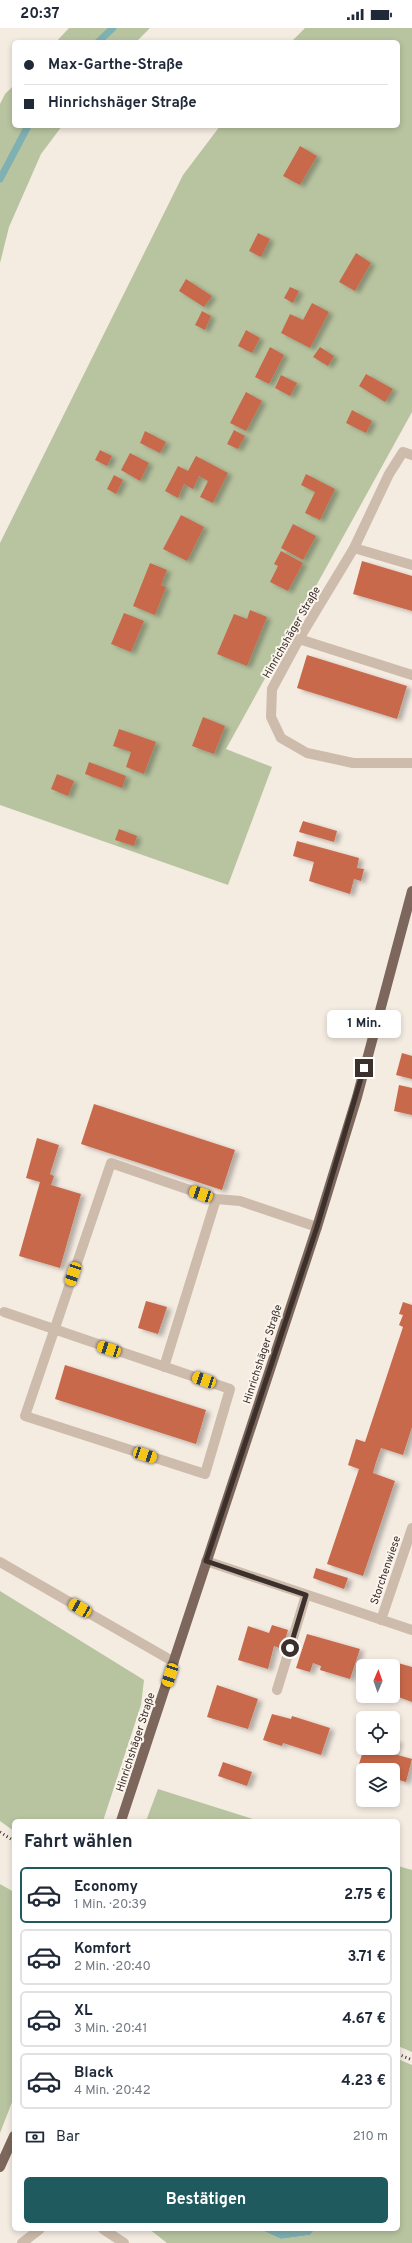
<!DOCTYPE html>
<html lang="de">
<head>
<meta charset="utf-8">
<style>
	body { margin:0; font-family:Overpass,sans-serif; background:#f2f2f3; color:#1f2937; height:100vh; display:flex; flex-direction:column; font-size:15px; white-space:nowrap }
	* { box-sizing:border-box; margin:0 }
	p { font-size:13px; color:#747a83 }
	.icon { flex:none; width:22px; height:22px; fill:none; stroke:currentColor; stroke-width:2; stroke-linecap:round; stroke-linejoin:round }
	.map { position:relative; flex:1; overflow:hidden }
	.panel { position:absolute; left:12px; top:1791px; width:388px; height:412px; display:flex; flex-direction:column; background:#fff; border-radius:6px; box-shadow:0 2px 6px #0003 }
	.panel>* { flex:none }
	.banner { position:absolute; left:12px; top:12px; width:388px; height:88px; border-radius:6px; box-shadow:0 2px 6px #0003; display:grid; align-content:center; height:88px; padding:0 12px; background:#fff }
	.needle { width:26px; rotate:2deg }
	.tools { position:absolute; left:356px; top:1631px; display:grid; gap:8px }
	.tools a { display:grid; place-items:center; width:44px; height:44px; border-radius:6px; background:#fff; box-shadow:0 2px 6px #0003; font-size:20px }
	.end { position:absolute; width:18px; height:18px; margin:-9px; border:5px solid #3b302b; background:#fff; box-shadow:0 0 0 2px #fff }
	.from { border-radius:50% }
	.bubble { position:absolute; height:28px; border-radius:6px; background:#fff; box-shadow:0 2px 6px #0003; font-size:13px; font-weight:700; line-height:28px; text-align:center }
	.car { position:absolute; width:12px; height:24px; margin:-12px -6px; border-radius:5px; box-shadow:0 0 3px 1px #0007; background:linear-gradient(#f5c518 24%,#345 0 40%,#f5c518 0 76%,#345 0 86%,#f5c518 0) }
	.banner b { display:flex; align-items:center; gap:14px; height:38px; font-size:15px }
	.banner b+b { border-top:1px solid #e0e1e3 }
	.banner i { width:10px; height:10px; background:#1f2937 }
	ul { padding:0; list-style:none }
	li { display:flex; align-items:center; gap:12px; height:56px; margin:0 8px 6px; padding:0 4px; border:2px solid #e0e1e3; border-radius:6px }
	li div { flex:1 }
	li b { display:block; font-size:15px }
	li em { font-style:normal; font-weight:700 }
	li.active { border-color:#1f5a5e }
	li>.icon { width:36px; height:36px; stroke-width:1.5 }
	h2 { padding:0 12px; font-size:18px; line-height:48px }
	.pay { display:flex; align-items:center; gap:10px; height:44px; padding:0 12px; font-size:15px }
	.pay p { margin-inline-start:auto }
	.cta { display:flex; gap:8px; margin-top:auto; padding:8px 12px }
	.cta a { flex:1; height:46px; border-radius:6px; background:#1f5a5e; color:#fff; font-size:16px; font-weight:700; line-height:46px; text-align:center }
	.status { display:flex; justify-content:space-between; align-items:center; height:28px; padding:0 20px; background:#fff; direction:ltr }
	.status svg { height:11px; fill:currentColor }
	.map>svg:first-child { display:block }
</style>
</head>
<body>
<div class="status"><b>20:37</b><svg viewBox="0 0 49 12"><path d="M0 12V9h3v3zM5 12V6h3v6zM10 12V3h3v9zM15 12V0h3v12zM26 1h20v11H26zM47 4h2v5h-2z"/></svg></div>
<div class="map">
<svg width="412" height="2215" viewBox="0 0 412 2215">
	<defs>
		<filter id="shadow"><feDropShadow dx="4.5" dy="2.5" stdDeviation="2" flood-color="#0004"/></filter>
	</defs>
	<rect width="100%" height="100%" fill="#f4ebe1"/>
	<!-- green -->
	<path fill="#b8c4a0" d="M69,0H150L136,14H56Z
		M305,0H412V384L226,721L272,739L228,857L0,777V515L183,147L220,98H398V14H291Z
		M14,57V98H62L41,126L9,199L0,235V76L5,66Z
		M0,1563L144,1652L141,1677L103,1793H14V1803L0,1793Z
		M158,1761L259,1793H146Z
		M398,1838L412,1842V2024L398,2018Z
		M0,1856L14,1864V2069L0,2105Z
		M398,2031L412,2037V2215H167L149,2201H259L281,2211L310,2207L315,2201H398Z"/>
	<!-- water -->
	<path fill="#7fb0b2" d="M259,2201H315L310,2207L281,2211Z"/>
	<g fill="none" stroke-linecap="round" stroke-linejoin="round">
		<!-- stream -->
		<path stroke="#7fb0b2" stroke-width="7" d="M98,14L113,0
			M0,151L28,98"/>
	</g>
	<!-- building -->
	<path fill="#c8694b" filter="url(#shadow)" d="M300,118L317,128L300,157L283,148Z
		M258,205L270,211L261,229L249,223Z
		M356,225L371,235L355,263L339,254Z
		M186,251L212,268L204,279L179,263Z
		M290,259L299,263L293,275L284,270Z
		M312,275L329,284L310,320L281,305L290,286L303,292Z
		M202,283L211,288L205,302L195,297Z
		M246,302L260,310L252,325L238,318Z
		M270,319L284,327L269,356L255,349Z
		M320,319L334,328L328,338L313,329Z
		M366,346L393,361L385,374L359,358Z
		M281,347L297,355L290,368L275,360Z
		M246,364L262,373L246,403L230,395Z
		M352,382L372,393L366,405L346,395Z
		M234,402L245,408L238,421L227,416Z
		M145,403L166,414L160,425L140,415Z
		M100,422L112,428L107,438L95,432Z
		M130,425L149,435L140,453L121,442Z
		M196,428L228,445L213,475L200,469L208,453L199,448L193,461L184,456L178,470L165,463L178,438L188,443Z
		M306,446L335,461L320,492L305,485L315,464L301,457Z
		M114,447L123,452L116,466L107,461Z
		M181,487L204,499L187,533L163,521Z
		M293,496L316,508L303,532L281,520Z
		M281,523L303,535L288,563L270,554L278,538L274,536Z
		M362,533L412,548V583L353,566Z
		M150,535L167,542L161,557L166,559L155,587L133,578Z
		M250,582L267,589L247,638L217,626L234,586L247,591Z
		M124,585L144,593L131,624L111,616Z
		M307,627L407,658L397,691L297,660Z
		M203,689L225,698L214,726L192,718Z
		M119,701L156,714L144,746L126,739L131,724L113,718Z
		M89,734L126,748L122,760L85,746Z
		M57,746L74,753L68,768L51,761Z
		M303,793L337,803L334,814L299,804Z
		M119,801L137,808L134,818L115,812Z
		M297,813L359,830L357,840L364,841L361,853L354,851L350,866L309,853L314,834L293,828Z
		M402,1025L412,1028V1051L396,1047Z
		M399,1057L412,1060V1087L394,1083Z
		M94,1076L235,1122L222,1162L81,1116Z
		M37,1110L59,1117L50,1146L54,1148L51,1157L81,1166L60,1240L19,1228L40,1154L26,1150Z
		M146,1273L167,1279L158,1306L138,1300Z
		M403,1274L412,1277V1399L403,1427L381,1420L376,1434L373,1445L395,1453L363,1548L327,1536L359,1441L348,1437L356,1411L365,1414L403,1299L399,1297L403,1287L399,1286Z
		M65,1337L206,1382L196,1416L55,1371Z
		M316,1540L348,1550L344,1561L313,1550Z
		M272,1597L288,1602L282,1621L274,1618L268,1641L238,1632L248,1598L269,1605Z
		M307,1606L360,1621L350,1651L320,1642L321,1638L313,1635L310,1644L296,1640Z
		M382,1633L397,1638L398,1635L412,1639V1674L393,1667V1638H381Z
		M217,1657L258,1671L248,1701L207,1689Z
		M272,1686L291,1691L292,1688L330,1700L321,1727L283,1715L282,1718L263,1712Z
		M393,1711L398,1713L394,1726L412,1731L406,1754L393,1750V1742H378L359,1736L364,1720H393Z
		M223,1734L252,1744L247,1758L218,1748Z"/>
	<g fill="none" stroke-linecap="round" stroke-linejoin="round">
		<!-- minor -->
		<path stroke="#cdbbac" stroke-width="10" d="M412,427L403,424L389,446L354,520L299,611L272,661L271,689L281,710L307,725L353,735H412
			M354,520L412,537
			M299,611L412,647
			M4,1284L230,1361L205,1446L25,1388L111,1135L216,1171L240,1173L317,1199
			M164,1339L216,1171
			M206,1533L412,1602
			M0,1534L174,1634
			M381,1592L412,1500
			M277,1662L306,1567
			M103,2201L124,2215
			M22,2215L40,2201"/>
		<!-- major -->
		<path stroke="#7d675c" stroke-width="10" d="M121,1793L317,1199L357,1069L412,863
			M0,2139L14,2108"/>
		<!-- rail -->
		<path stroke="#3b302b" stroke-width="3" stroke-dasharray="1 3" stroke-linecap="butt" d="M0,1804L14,1813
			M398,2026L412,2032"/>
	</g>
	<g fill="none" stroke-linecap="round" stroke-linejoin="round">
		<!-- route -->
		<path stroke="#3b302b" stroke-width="5" d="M290,1620L306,1567L206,1533L317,1199L364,1040"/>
	</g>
	<g text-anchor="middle" stroke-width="4" stroke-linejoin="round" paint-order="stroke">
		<!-- street labels -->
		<g font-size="11" fill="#3b302b" stroke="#fbf5ee">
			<text transform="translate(291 604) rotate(-60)" y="4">Hinrichshäger Straße</text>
			<text transform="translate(262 1326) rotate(-72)" y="4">Hinrichshäger Straße</text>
			<text transform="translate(385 1542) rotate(-71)" y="4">Storchenwiese</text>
			<text transform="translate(135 1714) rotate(-72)" y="4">Hinrichshäger Straße</text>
		</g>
	</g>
</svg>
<div class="tools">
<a><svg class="needle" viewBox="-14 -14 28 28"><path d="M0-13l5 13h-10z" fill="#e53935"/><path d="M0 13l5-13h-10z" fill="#747a83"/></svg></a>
<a><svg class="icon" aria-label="locate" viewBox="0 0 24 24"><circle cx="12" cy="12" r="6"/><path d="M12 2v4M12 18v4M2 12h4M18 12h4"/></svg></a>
<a><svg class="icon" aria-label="layers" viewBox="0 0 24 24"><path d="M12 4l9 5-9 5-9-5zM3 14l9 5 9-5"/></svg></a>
</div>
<i class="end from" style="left:290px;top:1620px"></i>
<i class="end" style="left:364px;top:1040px"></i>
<div class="bubble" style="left:327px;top:982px;width:74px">1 Min.</div>
<i class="car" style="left:201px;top:1166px;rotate:289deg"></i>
<i class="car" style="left:73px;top:1246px;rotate:199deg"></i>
<i class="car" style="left:109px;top:1321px;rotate:288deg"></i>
<i class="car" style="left:204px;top:1352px;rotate:289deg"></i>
<i class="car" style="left:145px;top:1427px;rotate:108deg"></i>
<i class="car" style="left:80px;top:1580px;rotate:300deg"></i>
<i class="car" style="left:170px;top:1647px;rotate:198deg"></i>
<div class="banner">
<b><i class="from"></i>Max-Garthe-Straße</b>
<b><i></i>Hinrichshäger Straße</b>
</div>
<section class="panel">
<h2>Fahrt wählen</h2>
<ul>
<li class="active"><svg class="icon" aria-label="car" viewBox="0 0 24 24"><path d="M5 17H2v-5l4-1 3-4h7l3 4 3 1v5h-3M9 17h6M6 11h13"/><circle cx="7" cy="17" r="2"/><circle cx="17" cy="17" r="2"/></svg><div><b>Economy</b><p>1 Min. · 20:39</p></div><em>2.75 €</em></li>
<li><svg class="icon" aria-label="car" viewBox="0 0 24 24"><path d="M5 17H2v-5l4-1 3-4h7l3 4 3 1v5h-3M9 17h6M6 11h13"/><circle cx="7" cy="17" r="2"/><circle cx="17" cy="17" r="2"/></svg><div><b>Komfort</b><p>2 Min. · 20:40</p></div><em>3.71 €</em></li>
<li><svg class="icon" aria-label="car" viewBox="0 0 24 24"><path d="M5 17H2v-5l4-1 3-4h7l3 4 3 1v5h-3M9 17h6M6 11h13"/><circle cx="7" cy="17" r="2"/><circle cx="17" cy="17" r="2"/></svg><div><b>XL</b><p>3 Min. · 20:41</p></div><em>4.67 €</em></li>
<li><svg class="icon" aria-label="car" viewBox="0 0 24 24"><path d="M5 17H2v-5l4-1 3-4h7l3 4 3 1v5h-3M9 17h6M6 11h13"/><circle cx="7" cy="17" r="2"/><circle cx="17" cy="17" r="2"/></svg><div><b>Black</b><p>4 Min. · 20:42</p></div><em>4.23 €</em></li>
</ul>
<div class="pay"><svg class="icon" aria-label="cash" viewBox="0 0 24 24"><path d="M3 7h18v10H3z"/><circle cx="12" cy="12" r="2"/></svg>Bar<p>210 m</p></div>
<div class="cta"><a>Bestätigen</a></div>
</section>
</div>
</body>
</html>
